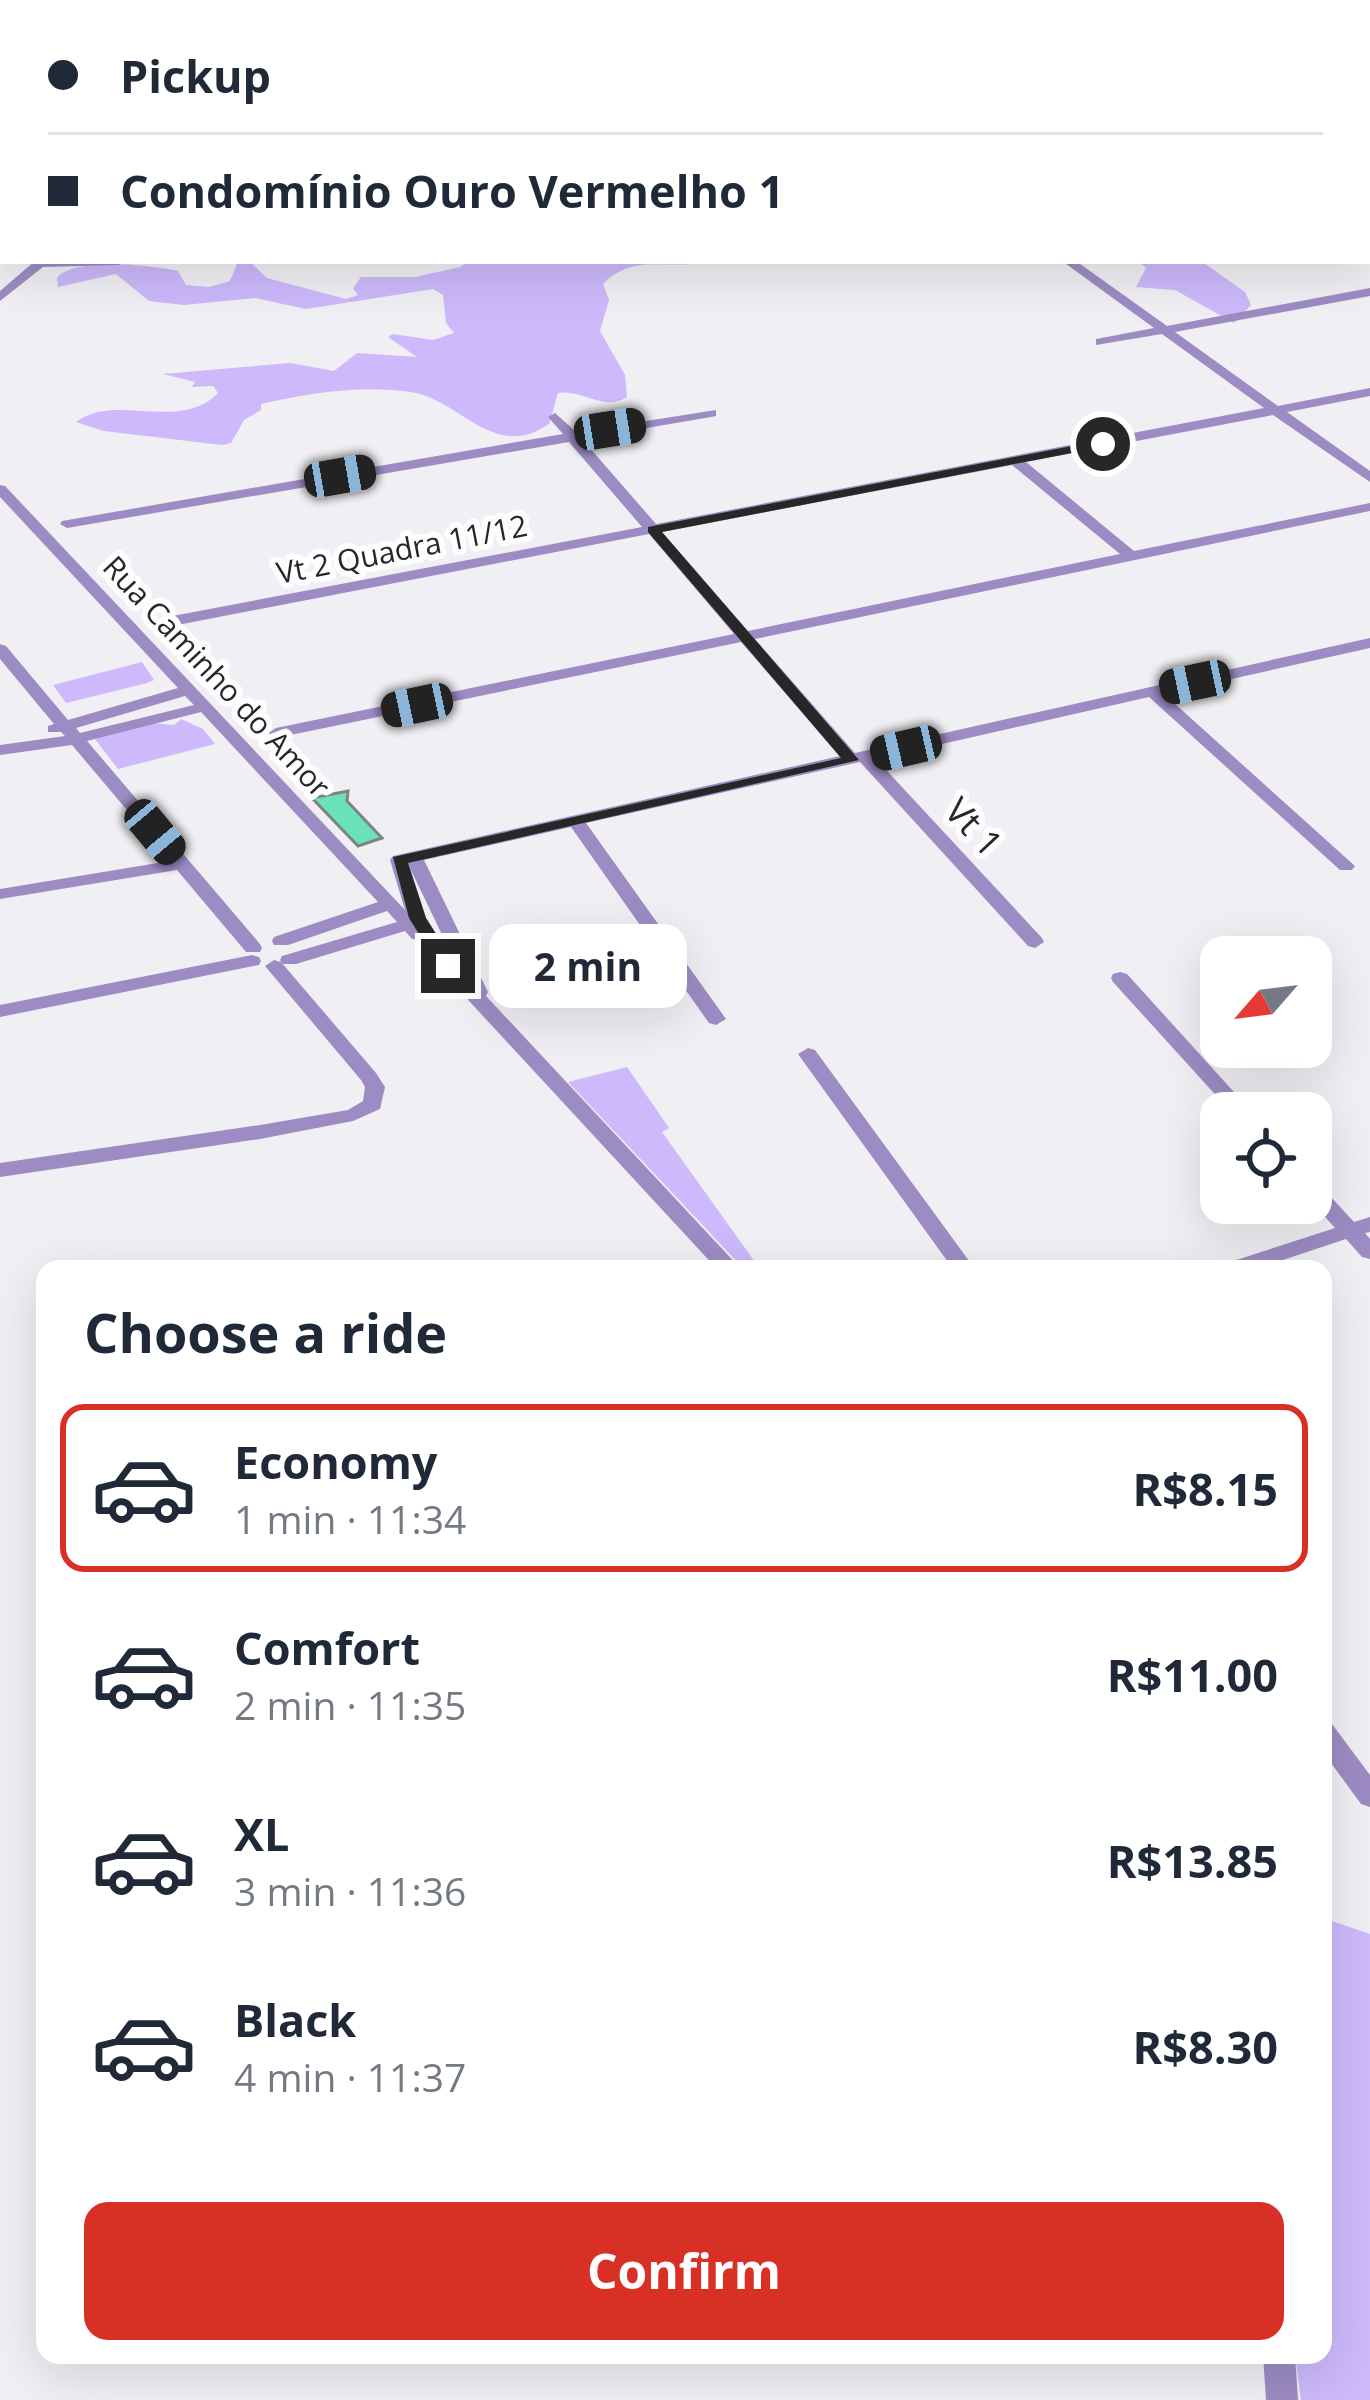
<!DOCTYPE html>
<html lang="en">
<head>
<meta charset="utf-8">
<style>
	body { margin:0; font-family:"Open Sans",sans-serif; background:#f2f2f3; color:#1f2937; height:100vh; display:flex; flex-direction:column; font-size:45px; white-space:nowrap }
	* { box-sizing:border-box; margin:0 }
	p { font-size:39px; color:#747a83 }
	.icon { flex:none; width:66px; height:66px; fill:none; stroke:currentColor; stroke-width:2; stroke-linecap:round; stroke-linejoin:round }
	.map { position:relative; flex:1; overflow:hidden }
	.panel { position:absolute; left:36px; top:1260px; width:1296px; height:1104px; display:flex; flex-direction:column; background:#fff; border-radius:24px; box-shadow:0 12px 48px #0002 }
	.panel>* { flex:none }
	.hud { position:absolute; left:0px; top:0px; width:1371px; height:264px; box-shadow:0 12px 48px #0002; display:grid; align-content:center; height:264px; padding:0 48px; background:#fff }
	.needle { width:78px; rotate:242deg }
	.controls { position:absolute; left:1200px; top:936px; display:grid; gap:24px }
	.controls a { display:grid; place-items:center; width:132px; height:132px; border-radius:24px; background:#fff; box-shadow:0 12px 48px #0002; font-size:60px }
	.end { position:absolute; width:54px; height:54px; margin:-27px; border:15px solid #272728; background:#fff; box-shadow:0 0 0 6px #fff }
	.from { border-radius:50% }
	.bubble { position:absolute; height:84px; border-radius:24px; background:#fff; box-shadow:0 12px 48px #0002; font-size:39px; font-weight:700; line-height:84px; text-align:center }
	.car { position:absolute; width:36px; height:72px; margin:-36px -18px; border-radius:15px; box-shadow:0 0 9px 3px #0007; background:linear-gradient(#222 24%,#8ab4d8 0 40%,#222 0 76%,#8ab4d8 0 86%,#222 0) }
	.hud b { display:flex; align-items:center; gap:42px; height:114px; font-size:45px }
	.hud b+b { border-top:3px solid #e0e1e3 }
	.hud i { width:30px; height:30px; background:#1f2937 }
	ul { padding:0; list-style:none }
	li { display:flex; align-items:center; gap:36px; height:168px; margin:0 24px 18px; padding:0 24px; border:6px solid transparent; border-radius:24px }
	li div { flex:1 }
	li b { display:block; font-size:45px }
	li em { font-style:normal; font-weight:700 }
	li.on { border-color:#d93025 }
	li>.icon { width:108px; height:108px; stroke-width:1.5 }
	h2 { padding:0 48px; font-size:54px; line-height:144px }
	.action { display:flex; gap:24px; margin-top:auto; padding:24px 48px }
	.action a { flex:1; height:138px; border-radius:24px; background:#d93025; color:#fff; font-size:48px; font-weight:700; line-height:138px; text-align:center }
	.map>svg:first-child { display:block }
</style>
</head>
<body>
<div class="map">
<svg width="1370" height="2400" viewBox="0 0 1370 2400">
	<rect width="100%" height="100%" fill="#f0eff3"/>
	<!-- green -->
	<path fill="#cdb9fb" d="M249,261L267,278L346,299L358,295L353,288L361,277H415L460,267L465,264L462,261H709C671,272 635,251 603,284L609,300L600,331L625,375L627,397C603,412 583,389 558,393L549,424C494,462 461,400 411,392C361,385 309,393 261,404V410L244,420L231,443L222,445L104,431L76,422C116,392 179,433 218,393L213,386L192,387L195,382L163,374L290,363L334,371L357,353L417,357L388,337L393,334L433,340L454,333L446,323L443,295L433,289L306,309L255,298L184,305L149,301L116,274L58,287L57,278C74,257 151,265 178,271L186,285L209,287L230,281L237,264Z
		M1138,261H1201L1245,292L1251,305L1234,323L1175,290L1136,287L1146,268Z
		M142,662L154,680L147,683L66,703L53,685Z
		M181,719L203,729L215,744L118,769L95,739L150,723L174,725Z
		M627,1067L669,1128L662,1132L760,1269H744L568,1082Z
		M1323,1918L1370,1934V2400H1301L1295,2355H1323Z"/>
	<!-- building -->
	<path fill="#6ae3ba" stroke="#7f8382" stroke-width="3" d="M348,791L347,801L382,838L358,846L312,798Z"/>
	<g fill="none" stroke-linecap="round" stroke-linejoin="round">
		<!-- minor -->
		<path fill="#9d8cc4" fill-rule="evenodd" d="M455,0H466L469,3H458Z
			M742,0H754L758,3H746Z
			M772,0H782L770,3Z
			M1368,80H1370V87H1368Z
			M0,132H3V138H0Z
			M0,204H3V210H0Z
			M0,254H3L5,261L0,262Z
			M35,261H125L119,265L43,267L0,301V291Z
			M1062,261H1076L1167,326L1370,288V296L1175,332L1278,406L1370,388V396L1287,412L1370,471V482L1273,415L1026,462L1134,551L1370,503V511L755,639L855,753L1370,638V648L1164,694L1355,866L1352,870H1340L1149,697L876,759L1042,938L1044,942L1035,948L1028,946L860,762L586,823L726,1019L716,1025L709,1023L571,827L424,860L488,992L486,996L741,1269H717L433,962L422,940L412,939L405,931L296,964H282L280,960L282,956L397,922L387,911L288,945H274L272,941L274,937L378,902L201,712L87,741L260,944L262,948L260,952H246L177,870L0,899V889L170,861L72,745L0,755V745L65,736L61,732H48V726L54,724L0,659V644L6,646L68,720L178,688L0,497V485L5,486L405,910L390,860L393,856L840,756L741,642L276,738L268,733L276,728L734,634L649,534L162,628L154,623L162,618L642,527L569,442L67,528L60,524L62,521L563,434L548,417L555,413L576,432L716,410V416L711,417L582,439L656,524L1264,408L1162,334L1096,345V339L1154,328ZM1012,465L1120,554L748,631L662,532ZM185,696L194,705L80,733L76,728ZM410,868L456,964L426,918Z
			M252,955L259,957L261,961L259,965L0,1017V1005Z
			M274,960L281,962L376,1073L385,1087L380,1109L353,1121L260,1139L0,1177V1163L260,1125L348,1110L363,1101L365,1087L361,1080L265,966Z
			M1120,972L1127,974L1253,1113H1232L1113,982L1111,978L1113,974Z
			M808,1048L815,1050L975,1269H953L798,1054Z
			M1311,1181L1318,1183L1354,1222L1370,1217V1232L1365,1233L1370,1239V1259L1362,1257L1346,1239L1256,1269H1221L1224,1264L1335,1228L1311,1201Z
			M1323,1721L1332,1724L1370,1775V1807L1361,1804L1323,1752Z
			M1263,2355H1295L1298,2400H1266Z"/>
	</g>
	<!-- route -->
	<path fill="#272728" d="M1103,440L1108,446L662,532L859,760L408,863L426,918L456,966L441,970L409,918L393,857L841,758L648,532V527Z"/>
	<g text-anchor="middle" stroke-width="12" stroke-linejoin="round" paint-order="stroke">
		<!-- far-street labels -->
		<g font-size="30" fill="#272728" stroke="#fdfdff">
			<text transform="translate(402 550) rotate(-11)" y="10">Vt 2 Quadra 11/12</text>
			<text transform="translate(216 677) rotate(47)" y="10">Rua Caminho do Amor</text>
		</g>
		<!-- street labels -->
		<g font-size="36" fill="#272728" stroke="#fdfdff">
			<text transform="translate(974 827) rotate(47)" y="13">Vt 1</text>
		</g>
	</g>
</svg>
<div class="controls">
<a><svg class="needle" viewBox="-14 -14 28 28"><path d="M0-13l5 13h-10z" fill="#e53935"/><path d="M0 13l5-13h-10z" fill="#747a83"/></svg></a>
<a><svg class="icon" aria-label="locate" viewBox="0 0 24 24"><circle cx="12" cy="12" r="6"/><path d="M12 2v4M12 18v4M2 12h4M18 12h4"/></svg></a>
</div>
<i class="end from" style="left:1103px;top:444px"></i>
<i class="end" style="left:448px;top:966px"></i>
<div class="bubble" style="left:489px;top:924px;width:198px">2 min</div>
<i class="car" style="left:610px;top:429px;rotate:81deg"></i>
<i class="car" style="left:340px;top:476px;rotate:80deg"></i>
<i class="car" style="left:1195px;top:682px;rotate:258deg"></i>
<i class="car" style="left:417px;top:705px;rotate:258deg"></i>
<i class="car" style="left:906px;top:748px;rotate:257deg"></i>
<i class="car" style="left:155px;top:832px;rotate:140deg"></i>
<div class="hud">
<b><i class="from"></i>Pickup</b>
<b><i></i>Condomínio Ouro Vermelho 1</b>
</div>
<section class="panel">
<h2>Choose a ride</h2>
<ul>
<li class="on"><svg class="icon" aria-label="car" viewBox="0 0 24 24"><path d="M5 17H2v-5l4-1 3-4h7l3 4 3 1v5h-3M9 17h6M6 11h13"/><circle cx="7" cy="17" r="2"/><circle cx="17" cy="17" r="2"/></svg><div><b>Economy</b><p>1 min · 11:34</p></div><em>R$8.15</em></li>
<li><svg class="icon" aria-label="car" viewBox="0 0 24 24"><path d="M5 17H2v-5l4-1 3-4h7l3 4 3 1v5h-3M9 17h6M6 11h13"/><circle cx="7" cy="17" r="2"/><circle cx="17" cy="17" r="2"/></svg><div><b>Comfort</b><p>2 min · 11:35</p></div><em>R$11.00</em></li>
<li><svg class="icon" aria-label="car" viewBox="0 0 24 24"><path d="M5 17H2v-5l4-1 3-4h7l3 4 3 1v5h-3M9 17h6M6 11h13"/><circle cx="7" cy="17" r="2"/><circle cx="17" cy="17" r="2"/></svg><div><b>XL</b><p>3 min · 11:36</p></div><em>R$13.85</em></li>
<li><svg class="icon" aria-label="car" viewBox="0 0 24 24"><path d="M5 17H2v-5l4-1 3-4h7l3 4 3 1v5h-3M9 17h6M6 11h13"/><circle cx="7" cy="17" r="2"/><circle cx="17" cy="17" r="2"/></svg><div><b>Black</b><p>4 min · 11:37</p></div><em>R$8.30</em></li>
</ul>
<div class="action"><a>Confirm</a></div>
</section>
</div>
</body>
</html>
